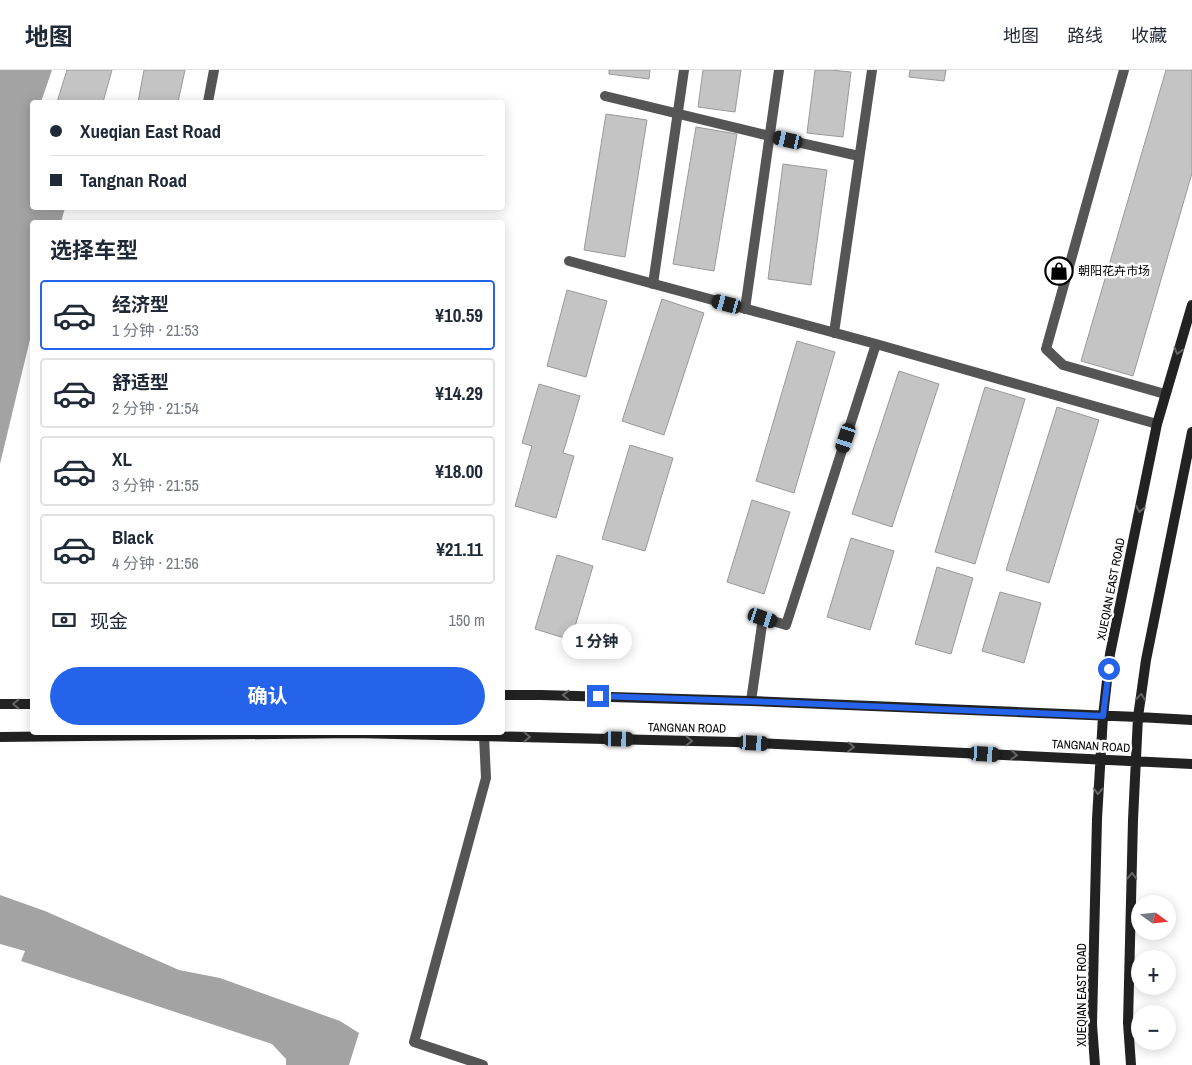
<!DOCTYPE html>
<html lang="zh">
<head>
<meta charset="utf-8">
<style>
	body { margin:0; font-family:"Archivo Narrow","Noto Sans SC",sans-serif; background:#f2f2f3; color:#1f2937; height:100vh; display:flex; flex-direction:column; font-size:19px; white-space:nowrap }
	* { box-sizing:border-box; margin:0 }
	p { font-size:16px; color:#747a83 }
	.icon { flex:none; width:28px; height:28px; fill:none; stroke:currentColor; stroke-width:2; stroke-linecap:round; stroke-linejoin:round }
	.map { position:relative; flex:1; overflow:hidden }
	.drawer { position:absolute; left:30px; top:150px; width:475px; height:515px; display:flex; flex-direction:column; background:#fff; border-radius:5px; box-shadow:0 2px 12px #0003 }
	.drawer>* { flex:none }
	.banner { position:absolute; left:30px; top:30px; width:475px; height:110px; border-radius:5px; box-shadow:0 2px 12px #0003; display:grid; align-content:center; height:110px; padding:0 20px; background:#fff }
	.needle { width:32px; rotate:105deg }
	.fabs { position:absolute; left:1131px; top:825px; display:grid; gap:10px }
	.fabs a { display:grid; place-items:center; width:45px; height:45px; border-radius:50%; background:#fff; box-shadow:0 2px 12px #0003; font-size:25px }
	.end { position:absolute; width:22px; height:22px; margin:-11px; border:6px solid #2563eb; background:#fff; box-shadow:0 0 0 2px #fff }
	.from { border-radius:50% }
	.bubble { position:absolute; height:35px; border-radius:18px; background:#fff; box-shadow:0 2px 12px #0003; font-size:16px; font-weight:700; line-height:35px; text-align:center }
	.car { position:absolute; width:15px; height:30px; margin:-15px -8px; border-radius:6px; box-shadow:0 0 4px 1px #0007; background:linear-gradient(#222 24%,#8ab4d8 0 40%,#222 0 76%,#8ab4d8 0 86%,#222 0) }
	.banner b { display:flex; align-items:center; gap:18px; height:48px; font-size:19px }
	.banner b+b { border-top:1px solid #e0e1e3 }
	.banner i { width:12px; height:12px; background:#1f2937 }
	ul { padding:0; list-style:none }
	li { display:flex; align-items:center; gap:15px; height:70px; margin:0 10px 8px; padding:0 10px; border:2px solid #e0e1e3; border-radius:5px }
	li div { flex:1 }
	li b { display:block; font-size:19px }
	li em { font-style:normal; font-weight:700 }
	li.on { border-color:#2563eb }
	li>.icon { width:45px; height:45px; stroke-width:1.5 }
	h2 { padding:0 20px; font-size:22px; line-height:60px }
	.pay { display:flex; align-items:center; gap:12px; height:55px; padding:0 20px; font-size:19px }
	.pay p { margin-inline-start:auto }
	.primary-button { display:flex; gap:10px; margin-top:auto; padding:10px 20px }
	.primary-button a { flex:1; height:58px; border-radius:30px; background:#2563eb; color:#fff; font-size:20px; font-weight:700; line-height:58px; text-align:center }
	header { display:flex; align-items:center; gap:30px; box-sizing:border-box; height:70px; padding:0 25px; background:#fff; border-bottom:1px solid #e0e1e3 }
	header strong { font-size:24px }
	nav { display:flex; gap:28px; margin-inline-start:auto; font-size:18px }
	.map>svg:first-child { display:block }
</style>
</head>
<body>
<header>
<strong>地图</strong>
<nav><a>地图</a><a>路线</a><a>收藏</a></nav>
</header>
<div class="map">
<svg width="1192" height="995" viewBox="0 0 1192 995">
	<rect width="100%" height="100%" fill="#fff"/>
	<!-- water -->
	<path fill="#a3a3a3" d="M0,0H52L41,32H32V138H65L61,152H32V261L0,394Z
		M0,825L45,841L179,900L220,908L340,951L359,963L349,995H286V989L272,974L21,891L25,881L0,874Z"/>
	<!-- building -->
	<path fill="#c4c4c4" stroke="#999" d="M67,0H112L103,32H57Z
		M144,0H185L178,32H138Z
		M609,0H650L649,9L609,4Z
		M703,0H741L735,42L698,37Z
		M815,0H830L851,2L843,67L807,63Z
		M910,0H946L944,11L909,7Z
		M1166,0H1192V103L1133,306L1081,291Z
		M606,44L647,50L625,187L584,180Z
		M696,57L737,64L714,201L673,194Z
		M783,94L827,100L811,215L768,209Z
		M567,220L607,231L586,307L547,296Z
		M662,229L704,243L664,365L622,351Z
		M797,271L835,282L794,423L756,411Z
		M899,301L939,314L892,457L852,444Z
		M539,314L580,326L563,383L574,386L556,448L515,436L532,376L522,373Z
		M985,317L1025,329L975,494L935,482Z
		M1057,337L1099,350L1049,513L1006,500Z
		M630,375L673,388L645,481L602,469Z
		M752,430L790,442L764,524L727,512Z
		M851,468L894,481L870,560L827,547Z
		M557,485L593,496L571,570L535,559Z
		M937,497L973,508L951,584L915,574Z
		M1000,522L1041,533L1024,593L982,581Z"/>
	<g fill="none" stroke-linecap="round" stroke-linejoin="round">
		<!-- service -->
		<path stroke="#555" stroke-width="10" d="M1124,0L1046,279L1063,295L1165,324
			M605,26L770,66L859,86
			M208,32L214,0
			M653,214L684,0
			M745,239L779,0"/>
		<!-- minor -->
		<path stroke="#555" stroke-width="10" d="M569,191L876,274L1157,354
			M834,263L872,0
			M751,631L763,548L786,555L876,274
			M483,995L414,972L486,708L484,666"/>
		<!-- secondary -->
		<path stroke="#222" stroke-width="10" d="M502,625H541L751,631L1138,647L1192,650
			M0,634H32
			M0,667L355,663L735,672L1192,694
			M1095,995L1092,954L1097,749L1103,646L1110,584L1157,354L1192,235
			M1131,995L1128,953L1133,750L1138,647L1146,590L1192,362"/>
	</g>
	<!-- one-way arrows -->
	<defs><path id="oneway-chevron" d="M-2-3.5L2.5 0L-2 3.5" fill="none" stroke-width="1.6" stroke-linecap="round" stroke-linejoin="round" transform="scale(1.25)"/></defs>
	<g stroke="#646464">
		<use href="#oneway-chevron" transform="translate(1178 281) rotate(107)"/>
		<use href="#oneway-chevron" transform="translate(1140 439) rotate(101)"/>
		<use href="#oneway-chevron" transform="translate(566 625) rotate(-178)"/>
		<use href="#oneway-chevron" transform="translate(1141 627) rotate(-82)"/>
		<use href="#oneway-chevron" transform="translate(16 634) rotate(180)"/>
		<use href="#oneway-chevron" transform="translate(527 667) rotate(1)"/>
		<use href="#oneway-chevron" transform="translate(689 671) rotate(1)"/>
		<use href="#oneway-chevron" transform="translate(851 677) rotate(3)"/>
		<use href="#oneway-chevron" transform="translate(1014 685) rotate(3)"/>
		<use href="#oneway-chevron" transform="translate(1098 721) rotate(93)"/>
		<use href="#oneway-chevron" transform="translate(1132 806) rotate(-89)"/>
	</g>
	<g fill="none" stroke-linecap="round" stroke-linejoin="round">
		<!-- route -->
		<path stroke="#2563eb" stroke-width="6" d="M598,626L771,632L1103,646L1109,599"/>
	</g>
	<!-- icons -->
	<defs>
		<g id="shop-ring" transform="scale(1.4375)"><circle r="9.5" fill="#fff" stroke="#000" stroke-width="1.5"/><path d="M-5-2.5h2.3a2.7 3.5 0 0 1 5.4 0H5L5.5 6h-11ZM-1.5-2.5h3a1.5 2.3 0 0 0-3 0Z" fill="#000"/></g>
	</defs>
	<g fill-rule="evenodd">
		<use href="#shop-ring" x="1059" y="201"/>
	</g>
	<g text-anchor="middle" stroke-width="5" stroke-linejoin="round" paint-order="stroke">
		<!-- poi labels -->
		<g font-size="12" fill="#000" stroke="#fff" text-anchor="start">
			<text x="1078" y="205">朝阳花卉市场</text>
		</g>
		<!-- street labels -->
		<g font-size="12" fill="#000" stroke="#fff">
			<text transform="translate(1111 519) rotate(-79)" y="4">XUEQIAN EAST ROAD</text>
			<text transform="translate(687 658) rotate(1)" y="4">TANGNAN ROAD</text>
			<text transform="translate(1091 676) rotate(3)" y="4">TANGNAN ROAD</text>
			<text transform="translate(1082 925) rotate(-90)" y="4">XUEQIAN EAST ROAD</text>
		</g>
	</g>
</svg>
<div class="fabs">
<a><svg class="needle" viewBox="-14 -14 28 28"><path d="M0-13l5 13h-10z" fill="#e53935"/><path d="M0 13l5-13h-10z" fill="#747a83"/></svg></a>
<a>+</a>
<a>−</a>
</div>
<i class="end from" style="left:1109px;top:599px"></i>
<i class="end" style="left:598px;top:626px"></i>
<div class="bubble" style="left:562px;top:554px;width:70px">1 分钟</div>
<i class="car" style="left:788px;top:70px;rotate:283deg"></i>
<i class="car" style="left:727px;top:234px;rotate:285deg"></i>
<i class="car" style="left:846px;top:368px;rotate:198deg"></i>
<i class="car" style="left:763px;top:548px;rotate:108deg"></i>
<i class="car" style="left:619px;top:669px;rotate:91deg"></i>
<i class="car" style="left:754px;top:673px;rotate:93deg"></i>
<i class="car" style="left:985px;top:684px;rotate:93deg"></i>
<div class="banner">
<b><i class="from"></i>Xueqian East Road</b>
<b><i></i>Tangnan Road</b>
</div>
<section class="drawer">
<h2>选择车型</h2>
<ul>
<li class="on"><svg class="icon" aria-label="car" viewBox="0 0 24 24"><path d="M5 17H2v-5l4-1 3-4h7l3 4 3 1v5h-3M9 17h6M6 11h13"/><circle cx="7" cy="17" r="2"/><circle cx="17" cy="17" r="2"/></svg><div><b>经济型</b><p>1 分钟 · 21:53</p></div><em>¥10.59</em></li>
<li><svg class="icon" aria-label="car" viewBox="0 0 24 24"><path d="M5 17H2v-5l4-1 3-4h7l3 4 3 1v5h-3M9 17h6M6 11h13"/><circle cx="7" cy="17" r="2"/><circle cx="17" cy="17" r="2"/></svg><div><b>舒适型</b><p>2 分钟 · 21:54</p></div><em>¥14.29</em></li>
<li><svg class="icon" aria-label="car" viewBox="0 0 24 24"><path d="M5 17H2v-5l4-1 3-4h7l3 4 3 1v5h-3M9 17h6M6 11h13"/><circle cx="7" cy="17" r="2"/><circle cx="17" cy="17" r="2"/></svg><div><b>XL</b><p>3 分钟 · 21:55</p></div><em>¥18.00</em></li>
<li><svg class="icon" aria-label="car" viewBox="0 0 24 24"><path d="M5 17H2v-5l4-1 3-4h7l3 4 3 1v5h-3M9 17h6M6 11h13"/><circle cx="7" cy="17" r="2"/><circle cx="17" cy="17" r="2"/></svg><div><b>Black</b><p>4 分钟 · 21:56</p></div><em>¥21.11</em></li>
</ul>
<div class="pay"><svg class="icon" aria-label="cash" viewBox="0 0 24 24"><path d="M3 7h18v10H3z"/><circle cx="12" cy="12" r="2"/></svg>现金<p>150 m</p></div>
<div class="primary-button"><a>确认</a></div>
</section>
</div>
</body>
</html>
